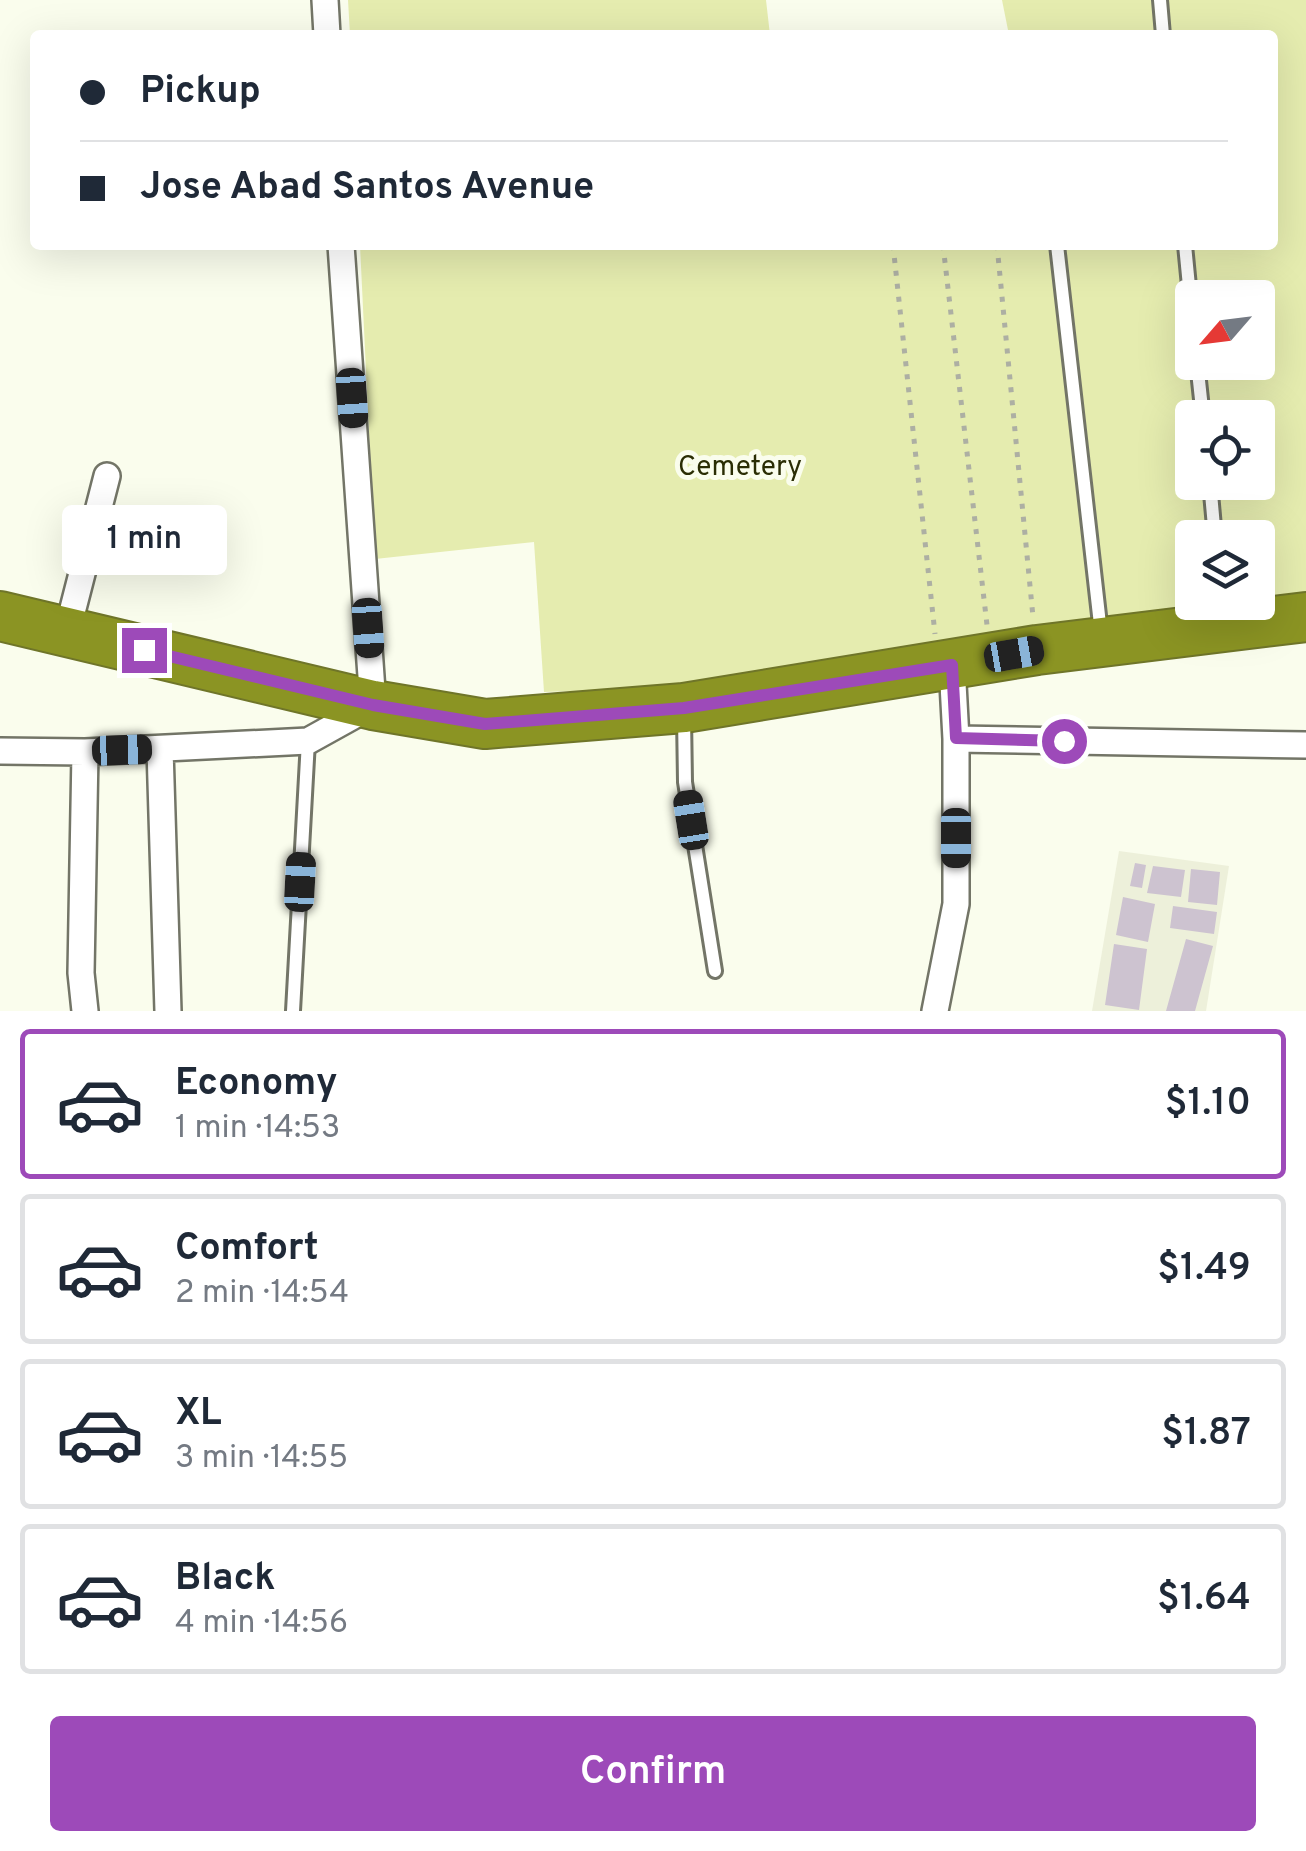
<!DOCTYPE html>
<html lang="en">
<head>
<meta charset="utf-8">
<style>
	body { margin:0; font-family:Overpass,sans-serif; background:#f6f6f7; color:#1f2937; height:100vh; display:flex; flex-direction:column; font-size:38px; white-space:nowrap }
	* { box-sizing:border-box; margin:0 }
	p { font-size:32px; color:#747a83 }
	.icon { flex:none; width:55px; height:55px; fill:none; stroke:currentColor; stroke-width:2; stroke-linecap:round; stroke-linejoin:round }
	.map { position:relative; height:1011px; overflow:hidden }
	.panel { display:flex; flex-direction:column; background:#fff; flex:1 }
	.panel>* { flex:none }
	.top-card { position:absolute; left:30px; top:30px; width:1248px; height:220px; border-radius:10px; box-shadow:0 10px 40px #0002; display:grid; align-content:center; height:220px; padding:0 50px; background:#fff }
	.needle { width:65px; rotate:242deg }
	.controls { position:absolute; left:1175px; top:280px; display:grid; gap:20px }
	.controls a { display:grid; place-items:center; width:100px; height:100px; border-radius:10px; background:#fff; box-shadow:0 10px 40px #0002; font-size:50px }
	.end { position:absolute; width:45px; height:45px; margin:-22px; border:12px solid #9d4ab9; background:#fff; box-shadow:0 0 0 5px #fff }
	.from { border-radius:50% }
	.bubble { position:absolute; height:70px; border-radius:10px; background:#fff; box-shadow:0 10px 40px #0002; font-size:32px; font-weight:600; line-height:70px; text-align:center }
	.car { position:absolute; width:30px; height:60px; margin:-30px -15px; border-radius:12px; box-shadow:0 0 8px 2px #0007; background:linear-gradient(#222 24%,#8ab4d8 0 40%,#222 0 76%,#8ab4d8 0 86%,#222 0) }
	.top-card b { display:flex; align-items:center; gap:35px; height:95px; font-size:38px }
	.top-card b+b { border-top:2px solid #e0e1e3 }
	.top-card i { width:25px; height:25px; background:#1f2937 }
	ul { padding:18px 0 0; list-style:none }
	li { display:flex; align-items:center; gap:30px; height:150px; margin:0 20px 15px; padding:0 30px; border:5px solid #e0e1e3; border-radius:10px }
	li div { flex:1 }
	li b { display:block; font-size:38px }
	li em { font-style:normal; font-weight:600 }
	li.active { border-color:#9d4ab9 }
	li>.icon { width:90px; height:90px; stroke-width:1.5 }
	.action { display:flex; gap:20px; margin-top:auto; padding:20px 50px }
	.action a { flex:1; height:115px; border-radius:10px; background:#9d4ab9; color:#fff; font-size:40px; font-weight:600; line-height:115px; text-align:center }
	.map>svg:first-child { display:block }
</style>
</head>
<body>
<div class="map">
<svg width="1306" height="1011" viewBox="0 0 1306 1011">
	<rect width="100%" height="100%" fill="#fafded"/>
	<!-- built -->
	<path fill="#edf0da" d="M1119,851L1229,866L1206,1011H1092Z"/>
	<!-- green -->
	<path fill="#e5ecaf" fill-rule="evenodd" d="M348,0H766L770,35H350Z
		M1002,0H1306V606L738,686L544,692L534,542L375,559L360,245H1272V35H1009ZM1192,298H1258V362H1192ZM1192,418H1258V482H1192ZM1192,538H1258V602H1192Z"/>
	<!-- building -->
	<path fill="#cdc3d0" d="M1135,863L1146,865L1142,888L1130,886Z
		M1153,866L1185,870L1181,897L1147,893Z
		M1191,869L1220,872L1217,905L1188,902Z
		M1123,897L1155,904L1148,942L1116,935Z
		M1173,906L1217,912L1214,934L1170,928Z
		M1186,939L1213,946L1195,1011H1166Z
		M1114,944L1147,949L1139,1010L1105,1005Z"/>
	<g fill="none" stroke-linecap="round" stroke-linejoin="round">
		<!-- lane casing -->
		<g stroke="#737567" stroke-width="18">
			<path id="lane" d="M1160,0L1163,35
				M1057,245L1101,633
				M1185,245L1192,317
				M1197,362L1203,418
				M1210,482L1215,538
				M684,716L685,782L715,971
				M293,1011L308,741"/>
		</g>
		<!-- street casing -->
		<g stroke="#737567" stroke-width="30">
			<path id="street" d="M325,0L327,35
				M67,632L107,476
				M956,739L1306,745
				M160,749L168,1011
				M0,751L85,752L308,741L373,705L341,245
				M85,752L81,973L85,1011
				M935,1011L956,904V739L952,665"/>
		</g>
		<!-- highway casing -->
		<g stroke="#6f7529" stroke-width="52">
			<path id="highway" d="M0,616L373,705L485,724L684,708L1037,650L1306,617"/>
		</g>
		<!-- path -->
		<path stroke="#adafa3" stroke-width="5" stroke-dasharray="5 8" stroke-linecap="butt" d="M893,245L935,634
			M943,245L987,625
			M997,245L1033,617"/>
		<!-- lane -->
		<use href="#lane" stroke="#fff" stroke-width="12"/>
		<!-- street -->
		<use href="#street" stroke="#fff" stroke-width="25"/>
		<!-- highway -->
		<use href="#highway" stroke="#8b9423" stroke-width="48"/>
	</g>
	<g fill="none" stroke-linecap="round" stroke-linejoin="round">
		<!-- route -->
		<path stroke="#9d4ab9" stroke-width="12" d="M144,650L373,705L485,724L684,708L952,665L956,738L1064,741"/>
	</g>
	<g text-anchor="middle" stroke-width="10" stroke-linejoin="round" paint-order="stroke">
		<!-- park labels -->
		<g font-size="28" fill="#2a2d04" stroke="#fafded">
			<text x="740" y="475">Cemetery</text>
		</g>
	</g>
</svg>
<div class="controls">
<a><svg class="needle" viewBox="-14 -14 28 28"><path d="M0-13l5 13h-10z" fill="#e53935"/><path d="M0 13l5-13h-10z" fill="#747a83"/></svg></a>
<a><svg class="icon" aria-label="locate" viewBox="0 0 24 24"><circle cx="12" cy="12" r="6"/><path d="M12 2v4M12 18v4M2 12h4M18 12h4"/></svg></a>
<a><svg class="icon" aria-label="layers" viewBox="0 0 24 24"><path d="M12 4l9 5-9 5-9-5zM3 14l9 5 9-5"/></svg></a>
</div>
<i class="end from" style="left:1064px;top:741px"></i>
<i class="end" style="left:144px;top:650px"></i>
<div class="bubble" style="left:62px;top:505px;width:165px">1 min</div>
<i class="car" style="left:352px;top:398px;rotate:176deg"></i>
<i class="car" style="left:368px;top:628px;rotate:176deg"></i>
<i class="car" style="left:1014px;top:654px;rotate:80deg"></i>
<i class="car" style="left:122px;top:750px;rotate:88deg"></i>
<i class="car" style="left:691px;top:820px;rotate:351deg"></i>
<i class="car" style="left:956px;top:838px;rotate:180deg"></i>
<i class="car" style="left:300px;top:882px;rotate:3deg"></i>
<div class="top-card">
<b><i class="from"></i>Pickup</b>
<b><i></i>Jose Abad Santos Avenue</b>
</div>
</div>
<section class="panel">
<ul>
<li class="active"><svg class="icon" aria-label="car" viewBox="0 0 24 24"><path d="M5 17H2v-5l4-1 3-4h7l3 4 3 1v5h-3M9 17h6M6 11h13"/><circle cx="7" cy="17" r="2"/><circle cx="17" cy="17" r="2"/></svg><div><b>Economy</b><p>1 min · 14:53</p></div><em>$1.10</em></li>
<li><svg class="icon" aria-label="car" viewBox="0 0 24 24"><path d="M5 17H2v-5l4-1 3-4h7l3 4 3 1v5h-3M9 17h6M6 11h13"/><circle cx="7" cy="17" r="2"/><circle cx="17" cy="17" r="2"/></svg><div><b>Comfort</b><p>2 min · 14:54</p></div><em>$1.49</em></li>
<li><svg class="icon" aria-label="car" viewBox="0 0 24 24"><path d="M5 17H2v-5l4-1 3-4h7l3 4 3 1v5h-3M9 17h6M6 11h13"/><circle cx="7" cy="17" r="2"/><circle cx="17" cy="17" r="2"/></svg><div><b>XL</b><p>3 min · 14:55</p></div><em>$1.87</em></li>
<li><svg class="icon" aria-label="car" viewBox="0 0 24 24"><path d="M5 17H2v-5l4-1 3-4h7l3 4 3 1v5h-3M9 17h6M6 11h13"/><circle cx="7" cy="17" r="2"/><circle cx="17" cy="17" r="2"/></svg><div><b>Black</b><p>4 min · 14:56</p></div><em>$1.64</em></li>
</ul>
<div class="action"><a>Confirm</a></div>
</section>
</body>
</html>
